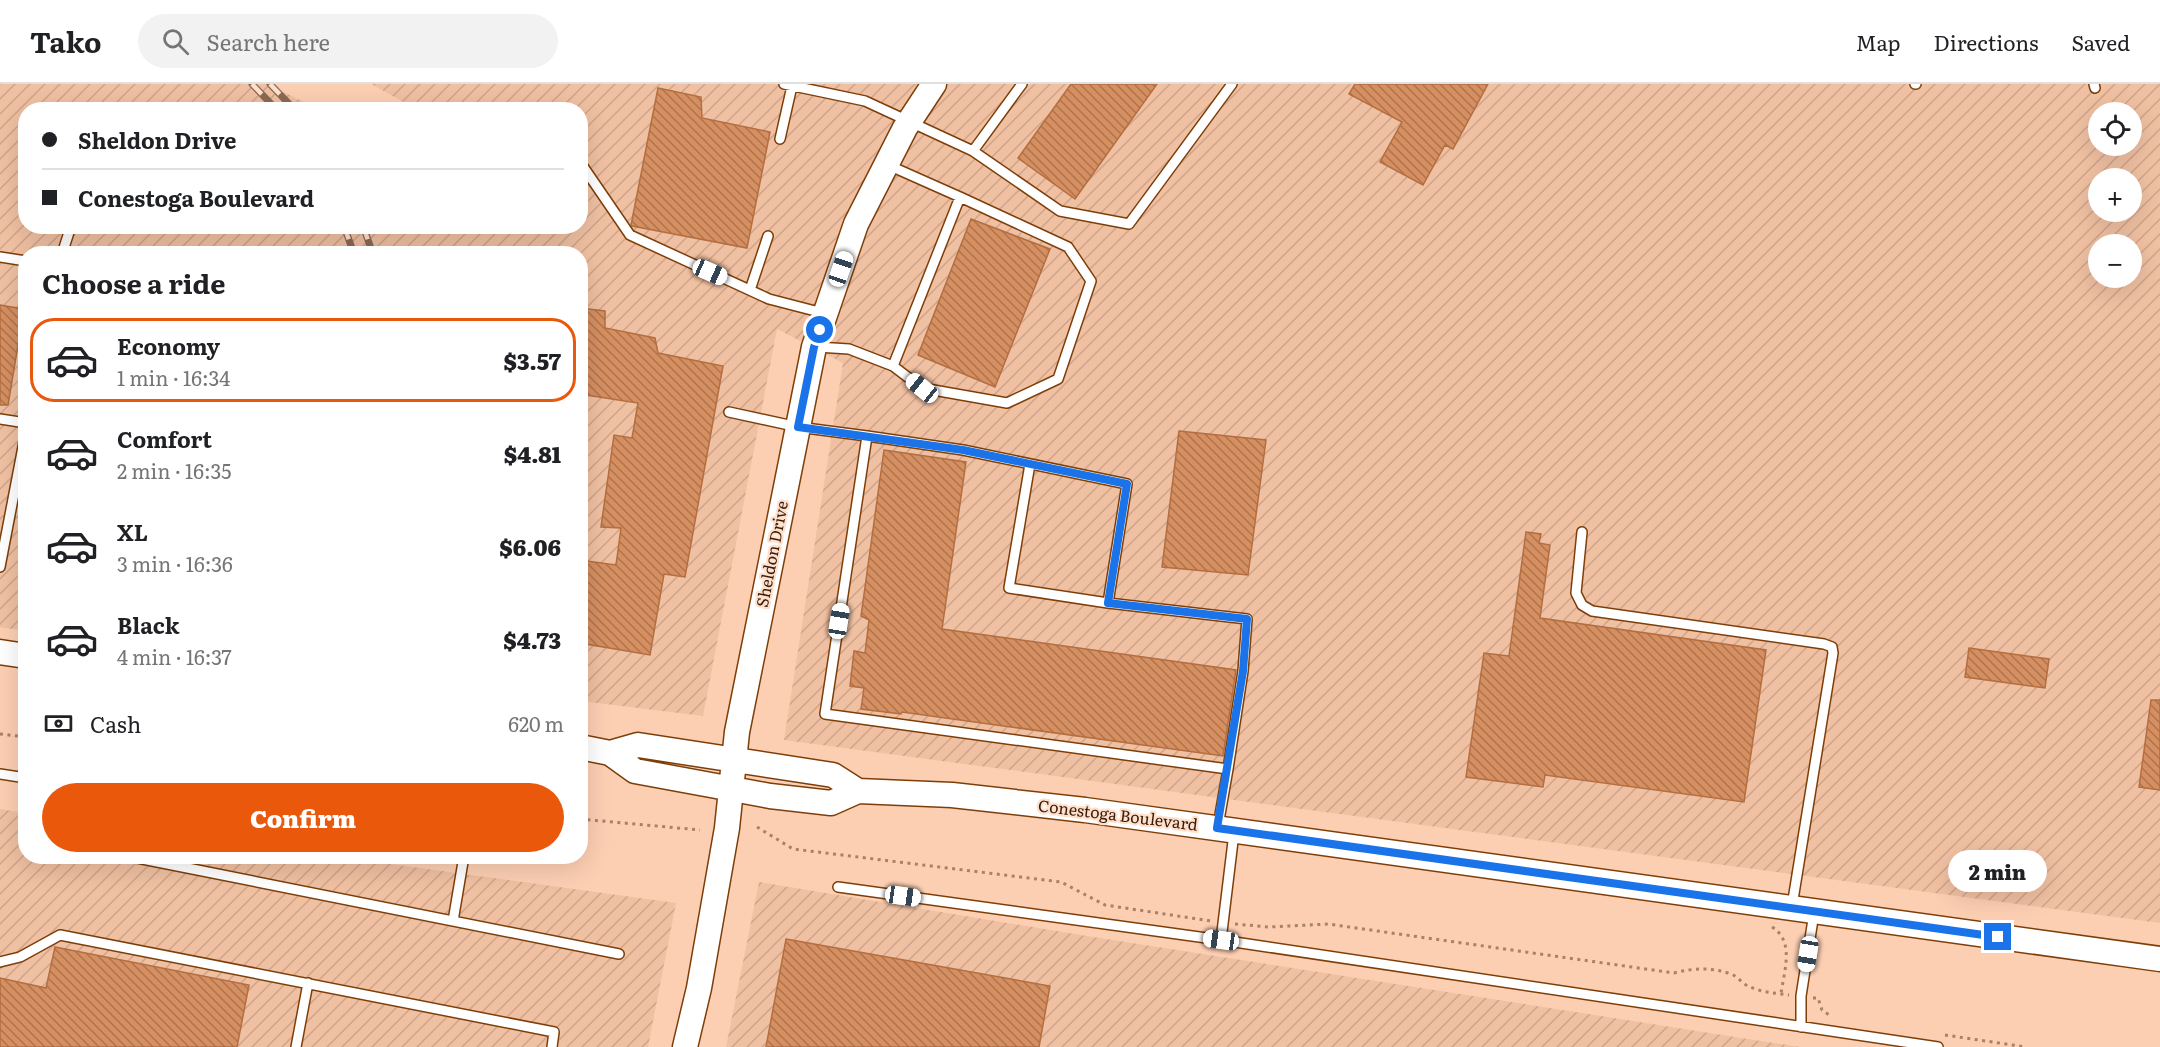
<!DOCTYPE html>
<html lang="en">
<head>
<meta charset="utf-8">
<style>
	body { margin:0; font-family:Literata,serif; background:#f2f2f2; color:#202124; height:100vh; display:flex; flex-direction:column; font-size:22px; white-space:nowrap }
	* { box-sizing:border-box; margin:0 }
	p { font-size:20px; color:#757577 }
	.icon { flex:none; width:33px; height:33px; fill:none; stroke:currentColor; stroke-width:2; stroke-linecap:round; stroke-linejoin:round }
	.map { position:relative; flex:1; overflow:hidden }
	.side { position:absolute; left:18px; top:162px; width:570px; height:618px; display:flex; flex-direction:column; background:#fff; border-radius:24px; box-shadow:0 6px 24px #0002 }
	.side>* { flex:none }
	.banner { position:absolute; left:18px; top:18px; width:570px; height:132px; border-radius:24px; box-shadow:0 6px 24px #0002; display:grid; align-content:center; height:132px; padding:0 24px; background:#fff }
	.fabs { position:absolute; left:2088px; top:18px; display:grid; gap:12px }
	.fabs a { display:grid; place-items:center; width:54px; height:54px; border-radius:50%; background:#fff; box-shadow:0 6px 24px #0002; font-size:30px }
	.end { position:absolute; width:27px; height:27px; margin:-14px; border:8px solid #1a73e8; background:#fff; box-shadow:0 0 0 3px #fff }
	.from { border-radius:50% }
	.bubble { position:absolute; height:42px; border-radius:21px; background:#fff; box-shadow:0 6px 24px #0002; font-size:20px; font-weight:800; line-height:42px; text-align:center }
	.car { position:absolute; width:18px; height:36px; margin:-18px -9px; border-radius:8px; box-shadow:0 0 4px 2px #0007; background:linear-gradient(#fff 24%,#345 0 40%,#fff 0 76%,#345 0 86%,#fff 0) }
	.banner b { display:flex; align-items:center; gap:21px; height:57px; font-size:22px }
	.banner b+b { border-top:2px solid #e0e0e0 }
	.banner i { width:15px; height:15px; background:#202124 }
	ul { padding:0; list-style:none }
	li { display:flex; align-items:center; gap:18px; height:84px; margin:0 12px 9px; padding:0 12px; border:3px solid transparent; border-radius:24px }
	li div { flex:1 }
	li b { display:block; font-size:22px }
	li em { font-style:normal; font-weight:800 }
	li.selected { border-color:#ea580c }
	li>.icon { width:54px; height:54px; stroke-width:1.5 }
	h2 { padding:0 24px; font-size:27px; line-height:72px }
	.pay { display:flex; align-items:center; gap:15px; height:66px; padding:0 24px; font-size:22px }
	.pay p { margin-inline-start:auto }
	.primary-button { display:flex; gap:12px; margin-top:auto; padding:12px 24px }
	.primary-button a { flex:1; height:69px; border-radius:36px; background:#ea580c; color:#fff; font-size:24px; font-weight:800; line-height:69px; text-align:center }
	header { display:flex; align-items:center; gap:36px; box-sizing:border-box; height:84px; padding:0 30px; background:#fff; border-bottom:2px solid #e0e0e0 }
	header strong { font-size:28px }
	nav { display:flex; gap:33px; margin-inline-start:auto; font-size:21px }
	.search { width:420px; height:54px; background:#f2f2f2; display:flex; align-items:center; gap:15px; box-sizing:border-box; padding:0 21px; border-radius:33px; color:#757577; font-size:22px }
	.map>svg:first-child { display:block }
</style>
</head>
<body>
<header>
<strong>Tako</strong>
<div class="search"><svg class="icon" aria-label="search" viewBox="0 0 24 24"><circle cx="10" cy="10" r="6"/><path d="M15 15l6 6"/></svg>Search here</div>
<nav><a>Map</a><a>Directions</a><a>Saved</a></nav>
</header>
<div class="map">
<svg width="2160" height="963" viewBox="0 0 2160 963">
	<defs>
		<pattern id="industrial-furrows" width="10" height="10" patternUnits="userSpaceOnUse" patternTransform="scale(1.5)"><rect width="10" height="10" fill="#f0c0a2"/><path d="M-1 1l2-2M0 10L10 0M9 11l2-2" fill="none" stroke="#cfa48a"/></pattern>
		<pattern id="building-back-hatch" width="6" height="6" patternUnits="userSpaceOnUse" patternTransform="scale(1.5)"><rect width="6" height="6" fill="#d68f61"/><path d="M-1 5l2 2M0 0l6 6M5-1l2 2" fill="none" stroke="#af744e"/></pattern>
	</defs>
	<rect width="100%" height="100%" fill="#fccfb3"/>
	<!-- industrial -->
	<path fill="url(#industrial-furrows)" fill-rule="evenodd" d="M0,0H266L319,25L26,26V142H580V26L416,25L371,0H2160V839L784,656L843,279L777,245L703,632L581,617L580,170H26L25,547L0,543ZM2098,28H2132V62H2098ZM2098,94H2132V128H2098ZM2098,160H2132V194H2098Z
		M0,725L25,729L26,772L339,773L676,819L648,963H0Z
		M759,798L1087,852L1800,963H726Z"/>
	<!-- building -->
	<path fill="url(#building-back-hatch)" stroke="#b36e41" stroke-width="1.5" d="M1071,0H1157L1075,115L1018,74Z
		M1355,0H1488L1453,65L1445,61L1423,101L1380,78L1402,38L1349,10Z
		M658,4L701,13L702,34L770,48L747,164L632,142L631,141Z
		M971,135L1050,165L995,303L918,271Z
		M0,221L24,225L8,321H0Z
		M580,224L605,227V244L655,254L658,269L723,282L685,493L664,490L650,571L580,559V476L616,481L621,444L601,443L614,351L632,354L638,319L580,310Z
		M1179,347L1266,356L1248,491L1162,483Z
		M884,366L966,378L942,545L1236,586L1223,672L902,628L901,630L861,625L864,604L850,602L854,567L865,569L869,536L861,532Z
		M1526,448L1541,450L1539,459L1550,461L1540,534L1766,566L1744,718L1545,691L1543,703L1466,693L1484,569L1509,572Z
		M1969,564L2049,575L2045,604L1965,593Z
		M2151,616H2160V706L2139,703Z
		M786,855L1050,902L1039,963H766Z
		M55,863L249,901L237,963H0V894L46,904Z"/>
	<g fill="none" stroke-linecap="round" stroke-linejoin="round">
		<!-- service casing -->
		<g stroke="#7e3e08" stroke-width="12">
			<path id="service" d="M784,0L865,17L973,67L1022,0
				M1915,0H1916
				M2094,0L2095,4
				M780,55L792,2
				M973,67L1060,127L1129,140L1232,0
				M580,78L630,151L769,215L823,229
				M62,170L71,142
				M0,173L26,177
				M750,206L768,152
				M817,263L849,265L893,282L960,113L888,81
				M893,282L922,304L1007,319L1058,295L1091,197L1068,163L960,113
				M729,328L798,343L867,352L825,630L1228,685L1218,742
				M0,335L26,339
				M867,352L963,366L1127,400L1108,519L1247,535L1243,587L1228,685
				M1030,380L1009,504L1108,519
				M1582,448L1576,509L1582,521L1592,527L1824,560L1832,563L1833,569L1792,822
				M0,483L26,347
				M0,690L26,694
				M127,772L619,870
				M838,803L1221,856L1938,963
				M453,837L464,772
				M1221,856L1234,749
				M0,878L20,873L60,851L554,948L552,963
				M1801,943V912L1814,829
				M296,963L308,899"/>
		</g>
		<!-- tertiary casing -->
		<g stroke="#7e3e08" stroke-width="27">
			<path id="tertiary" d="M0,568L26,572
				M580,663L610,669L635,687L770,712L831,719L858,707L952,711L1085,726L2160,875
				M610,669L638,661L833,691L858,707
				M685,963L699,904L727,744L737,648L814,263L856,140L905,44L934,0"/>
		</g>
		<!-- path -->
		<path stroke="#a78168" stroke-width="3" stroke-dasharray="3 4.5" stroke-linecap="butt" d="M0,650L26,653
			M580,735L700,746
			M757,743L793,765L1061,798L1105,821L1211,837
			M1235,840L1269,843L1328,840L1674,889C1693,884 1711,883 1731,890C1737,892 1741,898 1746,901C1759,908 1774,909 1789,911
			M1772,843C1795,857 1784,887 1781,910
			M1813,914H1818L1822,926L1832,933
			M1945,951L2026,963"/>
		<!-- service -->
		<use href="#service" stroke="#fff" stroke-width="9"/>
		<!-- tertiary -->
		<use href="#tertiary" stroke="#fff" stroke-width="24"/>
		<!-- rail casing -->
		<g stroke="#8c6952" stroke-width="7">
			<path id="rail" d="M252,0L277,26
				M270,0L295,26
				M344,142L354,170
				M363,142L373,170"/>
		</g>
		<!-- rail -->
		<use href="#rail" stroke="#ffe0cd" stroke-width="4.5" stroke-dasharray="14" stroke-linecap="butt"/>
	</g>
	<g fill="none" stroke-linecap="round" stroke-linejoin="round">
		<!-- route -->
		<path stroke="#1a73e8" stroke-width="8" d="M820,246L814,263L798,343L963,366L1127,400L1108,519L1247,535L1243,587L1217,744L1998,853"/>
	</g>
	<g text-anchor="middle" stroke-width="4.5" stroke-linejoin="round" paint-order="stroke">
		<!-- street labels -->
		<g font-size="16" fill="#381c08" stroke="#ffe0cd">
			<text transform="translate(772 470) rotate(-79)" y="6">Sheldon Drive</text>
			<text transform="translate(1118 731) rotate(7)" y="6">Conestoga Boulevard</text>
		</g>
	</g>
</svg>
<div class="fabs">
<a><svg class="icon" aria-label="locate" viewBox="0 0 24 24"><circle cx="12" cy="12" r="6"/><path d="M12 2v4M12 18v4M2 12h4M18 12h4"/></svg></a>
<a>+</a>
<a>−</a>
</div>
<i class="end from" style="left:820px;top:246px"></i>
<i class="end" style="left:1998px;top:853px"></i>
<div class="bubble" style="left:1948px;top:766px;width:99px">2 min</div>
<i class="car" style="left:841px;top:185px;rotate:19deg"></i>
<i class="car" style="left:710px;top:188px;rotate:114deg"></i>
<i class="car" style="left:922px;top:304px;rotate:309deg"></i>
<i class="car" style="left:839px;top:537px;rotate:9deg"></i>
<i class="car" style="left:903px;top:812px;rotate:98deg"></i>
<i class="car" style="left:1221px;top:856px;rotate:278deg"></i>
<i class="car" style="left:1808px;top:870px;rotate:189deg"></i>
<div class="banner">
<b><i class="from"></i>Sheldon Drive</b>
<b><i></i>Conestoga Boulevard</b>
</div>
<section class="side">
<h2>Choose a ride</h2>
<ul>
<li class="selected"><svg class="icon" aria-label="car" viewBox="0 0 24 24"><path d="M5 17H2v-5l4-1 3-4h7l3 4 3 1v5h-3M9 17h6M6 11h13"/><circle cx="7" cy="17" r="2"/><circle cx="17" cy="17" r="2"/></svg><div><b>Economy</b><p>1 min · 16:34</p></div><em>$3.57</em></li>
<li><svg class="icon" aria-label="car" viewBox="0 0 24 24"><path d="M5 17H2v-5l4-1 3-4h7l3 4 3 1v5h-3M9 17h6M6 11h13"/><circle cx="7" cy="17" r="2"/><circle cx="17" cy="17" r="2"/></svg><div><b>Comfort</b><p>2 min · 16:35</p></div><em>$4.81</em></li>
<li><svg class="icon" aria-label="car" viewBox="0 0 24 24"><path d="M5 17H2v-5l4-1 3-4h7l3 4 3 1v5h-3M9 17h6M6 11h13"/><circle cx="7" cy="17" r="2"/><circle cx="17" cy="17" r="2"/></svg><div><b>XL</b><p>3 min · 16:36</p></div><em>$6.06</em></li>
<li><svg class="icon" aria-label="car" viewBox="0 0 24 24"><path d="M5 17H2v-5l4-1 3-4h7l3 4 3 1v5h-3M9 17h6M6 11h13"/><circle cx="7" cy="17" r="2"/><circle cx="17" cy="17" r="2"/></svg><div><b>Black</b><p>4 min · 16:37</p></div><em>$4.73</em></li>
</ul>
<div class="pay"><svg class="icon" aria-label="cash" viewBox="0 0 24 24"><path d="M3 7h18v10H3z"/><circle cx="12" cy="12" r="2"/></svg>Cash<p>620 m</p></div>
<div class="primary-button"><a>Confirm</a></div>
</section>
</div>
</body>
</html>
